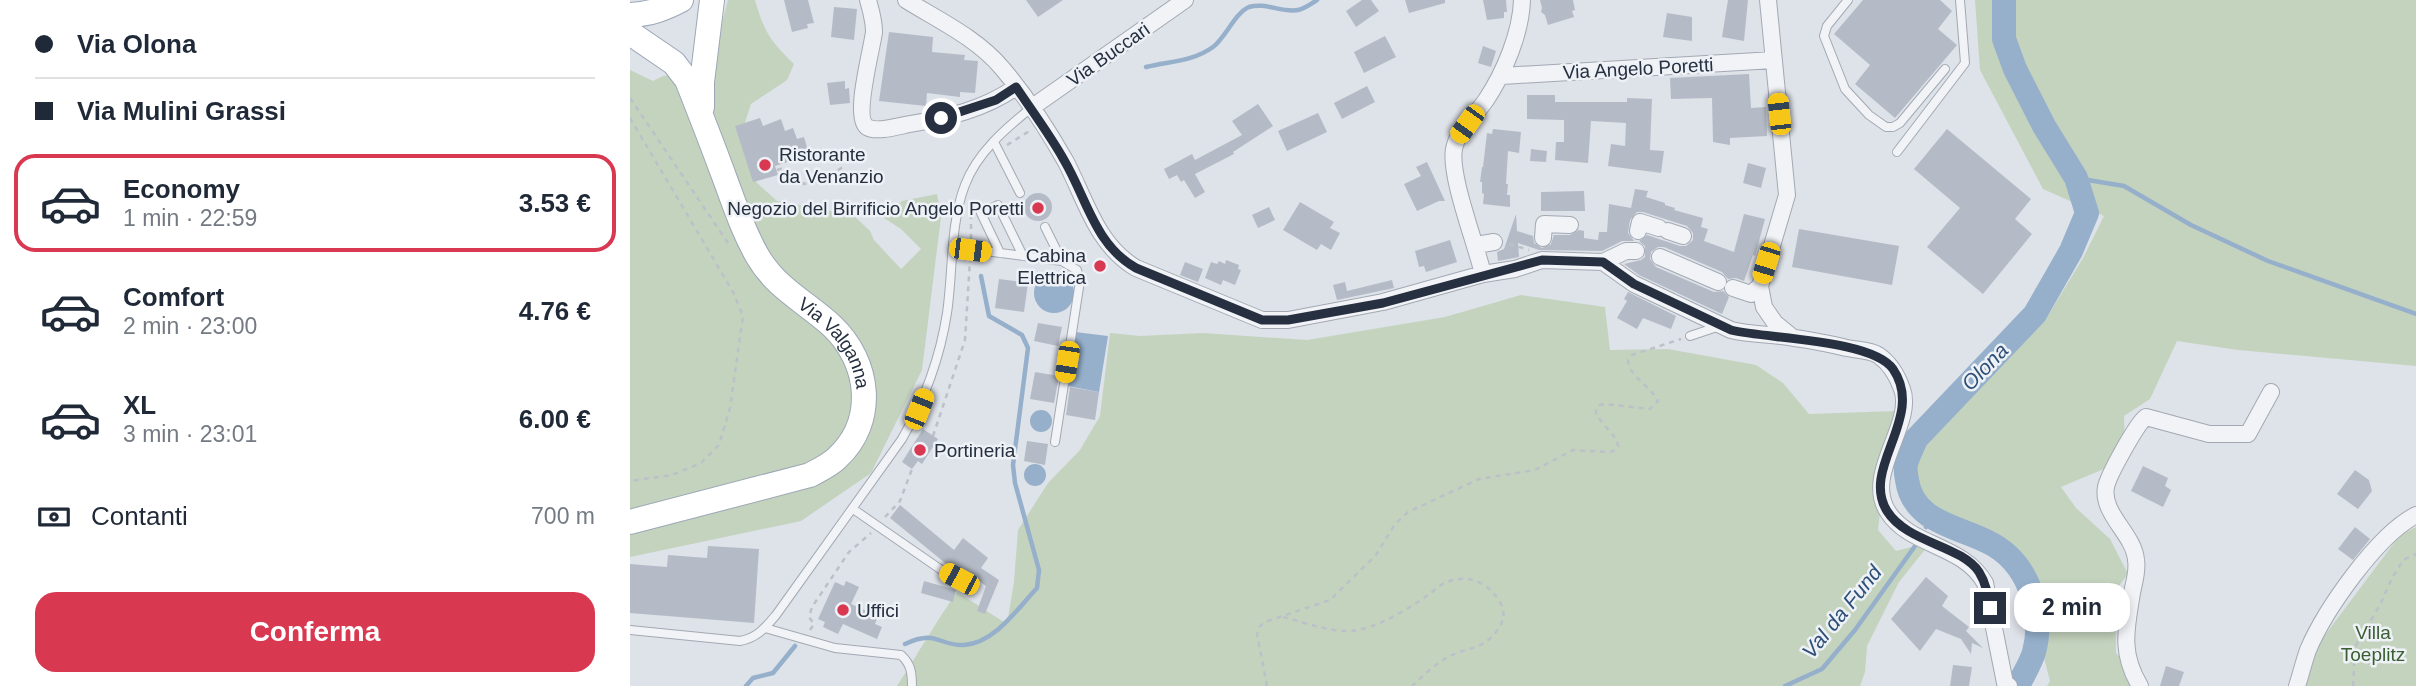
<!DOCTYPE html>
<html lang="it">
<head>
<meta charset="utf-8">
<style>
	body { margin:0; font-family:Helvetica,sans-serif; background:#f6f6f7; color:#1f2937; height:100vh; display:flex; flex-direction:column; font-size:26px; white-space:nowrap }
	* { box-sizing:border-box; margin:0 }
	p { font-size:23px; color:#747a83 }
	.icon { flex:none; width:38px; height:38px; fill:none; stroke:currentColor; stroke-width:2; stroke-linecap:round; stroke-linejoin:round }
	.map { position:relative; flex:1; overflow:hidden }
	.drawer { display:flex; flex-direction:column; background:#fff; width:630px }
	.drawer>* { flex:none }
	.top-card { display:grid; align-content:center; height:154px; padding:0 35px; background:#fff }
	.end { position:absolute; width:32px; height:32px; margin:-16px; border:9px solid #263041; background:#fff; box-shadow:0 0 0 4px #fff }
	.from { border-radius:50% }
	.bubble { position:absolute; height:49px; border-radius:21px; background:#fff; box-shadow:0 4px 10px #0003; font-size:23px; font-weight:600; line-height:49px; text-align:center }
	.car { position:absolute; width:21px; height:42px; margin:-21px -10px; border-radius:9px; box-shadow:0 0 5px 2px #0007; background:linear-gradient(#f5c518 24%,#345 0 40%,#f5c518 0 76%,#345 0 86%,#f5c518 0) }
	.top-card b { display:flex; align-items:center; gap:24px; height:66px; font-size:26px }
	.top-card b+b { border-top:2px solid #e0e1e3 }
	.top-card i { width:18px; height:18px; background:#1f2937 }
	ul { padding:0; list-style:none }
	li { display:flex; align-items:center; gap:21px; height:98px; margin:0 14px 10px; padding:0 21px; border:4px solid transparent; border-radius:21px }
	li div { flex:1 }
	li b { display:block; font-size:26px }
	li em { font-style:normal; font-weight:600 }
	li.active { border-color:#d93851 }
	li>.icon { width:63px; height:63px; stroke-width:1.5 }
	.pay { display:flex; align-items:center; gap:18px; height:77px; padding:0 35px; font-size:26px }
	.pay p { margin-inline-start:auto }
	.action { display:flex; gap:14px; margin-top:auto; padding:14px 35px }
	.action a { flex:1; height:80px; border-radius:21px; background:#d93851; color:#fff; font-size:28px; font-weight:600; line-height:80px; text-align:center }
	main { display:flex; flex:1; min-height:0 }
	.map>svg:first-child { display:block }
</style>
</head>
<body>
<main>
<section class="drawer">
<div class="top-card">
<b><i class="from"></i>Via Olona</b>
<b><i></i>Via Mulini Grassi</b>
</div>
<ul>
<li class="active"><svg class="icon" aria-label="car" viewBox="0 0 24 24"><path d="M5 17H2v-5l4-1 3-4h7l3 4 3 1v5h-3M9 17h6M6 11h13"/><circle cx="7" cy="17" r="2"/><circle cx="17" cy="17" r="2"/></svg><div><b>Economy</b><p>1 min · 22:59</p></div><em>3.53 €</em></li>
<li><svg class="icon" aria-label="car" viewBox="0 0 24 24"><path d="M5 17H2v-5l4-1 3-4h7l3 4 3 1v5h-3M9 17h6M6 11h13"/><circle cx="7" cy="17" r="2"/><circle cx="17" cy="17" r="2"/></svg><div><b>Comfort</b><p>2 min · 23:00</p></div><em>4.76 €</em></li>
<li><svg class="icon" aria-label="car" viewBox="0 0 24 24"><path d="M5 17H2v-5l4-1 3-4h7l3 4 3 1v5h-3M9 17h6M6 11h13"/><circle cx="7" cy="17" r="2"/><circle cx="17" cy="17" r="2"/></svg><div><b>XL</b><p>3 min · 23:01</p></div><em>6.00 €</em></li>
</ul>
<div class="pay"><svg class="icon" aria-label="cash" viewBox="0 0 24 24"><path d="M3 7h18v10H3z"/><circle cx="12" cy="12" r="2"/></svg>Contanti<p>700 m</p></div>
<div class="action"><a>Conferma</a></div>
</section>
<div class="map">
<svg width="1786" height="686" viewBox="0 0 1786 686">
	<rect width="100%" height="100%" fill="#dee2e9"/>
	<!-- green -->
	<path fill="#c4d3be" d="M98,0H125C134,32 141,42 164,64L157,80L121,104L110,138L127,183L147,201L223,215L240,231L244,240L271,269L291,249L271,229L254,218L272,201L307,194L311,217L292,370L241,473L171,521L0,557V70L23,81L33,76L79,71Z
		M1345,0H1786V366L1608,350L1547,341L1520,399L1494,416L1495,460L1431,487L1446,508L1480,539L1498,574L1485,591L1486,653L1517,686H1417L1420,681L1411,646L1413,621L1411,596L1403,573L1389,555L1358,532L1309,511L1294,500L1285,486L1284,466L1292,443L1419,314L1453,258L1474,216L1413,189L1350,70Z
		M891,295L975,307L980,350L1038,349L1126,365L1153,383L1179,414L1267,411L1247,466L1242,493L1250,512L1248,530L1266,551L1301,542L1269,582L1237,646L1235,672L1230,686H267C288,654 305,623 327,592L377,624L384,582L388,530L418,483L450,450L470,416L480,333L510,336L573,333L677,340L815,317Z
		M1786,527V686H1673L1686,647L1770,535Z"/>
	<!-- water -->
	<path fill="#96b0cc" d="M404 293a20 20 0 1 1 40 0a20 20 0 1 1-40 0Z
		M445,332L478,336L469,392L438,386Z
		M400 421a11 11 0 1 1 22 0a11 11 0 1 1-22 0Z
		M394 475a11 11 0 1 1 22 0a11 11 0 1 1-22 0Z"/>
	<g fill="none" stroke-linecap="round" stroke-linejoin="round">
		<!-- stream -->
		<path stroke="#96b0cc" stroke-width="4.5" d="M516,67C540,61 562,62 583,47C596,37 605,13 619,7C635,2 652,13 668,10C674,9 681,4 687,0
			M1446,178L1494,186L1561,225L1638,261L1786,314
			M1296,527L1303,519
			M275,644C307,629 308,646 334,645C365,643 388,608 407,588L409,570L385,483L383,465L398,348L392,335L359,316L351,276
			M116,686L123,678L143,673L165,646
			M1155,686L1192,669L1225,630L1285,546"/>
		<!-- river -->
		<path stroke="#96b0cc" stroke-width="24" d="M1374,0V39L1385,69L1414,126L1446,178L1457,213L1441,251L1405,314L1286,439C1283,447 1278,456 1276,464C1275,469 1276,475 1277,480C1283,522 1327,526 1358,542C1397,561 1415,610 1404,652C1401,663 1393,675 1388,686"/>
	</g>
	<!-- building -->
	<path fill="#b5bbc6" d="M154,0H178L184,23L177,24L178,28L162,32Z
		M396,0H433L408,17Z
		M732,0H741L749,11L726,27L716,11Z
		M775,0H815V3L779,13Z
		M853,0H876L877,12H874V18L857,20Z
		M910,0H943L945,10L942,11L944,17L918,25L915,15L911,12L912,8Z
		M1098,0H1118L1114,41L1092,37Z
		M1233,0H1310L1322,11L1308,29L1327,45L1265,118L1225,84L1240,65L1204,34Z
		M204,7L227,9L224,40L201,37Z
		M1037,13L1062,17V41L1033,37Z
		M259,32L303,37L302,52L335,55L334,60L348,61L345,93L330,92V97L297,93L296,106L249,101Z
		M755,36L766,57L734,73L724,52Z
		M853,46L866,51L861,67L848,63Z
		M1119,74L1121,108L1136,107L1137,136L1100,138V145L1083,142L1082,98L1041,99L1040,78Z
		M215,81V89L219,88L220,103L200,105L197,83Z
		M737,86L745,102L712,119L704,103Z
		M897,95H925V102H997V98L1022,99L1020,150L1034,151L1031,173L978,166L981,144L995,146L996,123L961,121L958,163L925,160L926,142H934V120L897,119Z
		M628,104L643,126L603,152L604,154L565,174L575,192L565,198L554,180L551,182L547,175L539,179L534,169L562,154L565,160L612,135L602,121Z
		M688,113L697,132L657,151L648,131Z
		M130,118L133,126L151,119L155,131L163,128L167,139L174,137L178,151L163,156L164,160L145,166L148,175L123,182L105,126Z
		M863,129L891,132L889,153L878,151L876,184H878L877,195H880V207L853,204L854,194L852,193V182H850L852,167H853L857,133L862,134Z
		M1317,129L1401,199L1385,219L1402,234L1353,294L1297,247L1330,208L1284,169Z
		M901,149L917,151L916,162L900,161Z
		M797,162L815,201H809L787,211L774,184L791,176L786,167Z
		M1118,163L1136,168L1131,188L1113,183Z
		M1005,189L1018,191L1016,197L1035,203V205L1045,208L1044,210L1073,218L1071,227L1078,229L1074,241L1104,252L1114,214L1135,219L1125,256L1123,255L1114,281L1106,278L1098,279L1092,272L1034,247H1028L1021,252L1020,259L1026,267L1084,292L1093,291L1099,297L1092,314L1009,275L994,264L1011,260L1015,257V246L1009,241L1017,235L1050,246H1056L1063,240V233L1057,226L1013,212H1007L1000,220L998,233L1004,241H992L972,251L909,250L888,243L889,257L868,261L867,252L874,249L886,214L887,231L903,236L904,243L912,248L921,244L924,235H940L949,230L954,231V238L968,240L969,232H977L979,204L1001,208Z
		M954,191L955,211H911V192Z
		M394 207a14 14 0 1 1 28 0a14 14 0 1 1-28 0Z
		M670,202L704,222L700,228L710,233L701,250L691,244L687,250L653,230Z
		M639,207L645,220L628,228L622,215Z
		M1169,229L1269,246L1262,285L1162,267Z
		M820,240L827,262L796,272L794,266L789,267L785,251Z
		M596,260L609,265L608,269L611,270L605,285L593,280L591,285L575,278L581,262L587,264L589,261L595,264Z
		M555,262L573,269L568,282L550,275Z
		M369,279L398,283L394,312L365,308Z
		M762,280L764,288L707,300L703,285L715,282L717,291Z
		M998,292L1046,316L1041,329L1013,318L1007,329L987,318L997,301L994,299Z
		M408,323L432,327L428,346L404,341Z
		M405,372L429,376L424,403L400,399Z
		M440,387L469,392L465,420L436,415Z
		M293,429L308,439L292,464L288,461L282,469L272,462Z
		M397,441L418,444L415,465L394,461Z
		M1513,466L1538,478L1535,486L1541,490L1533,507L1501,491Z
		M1725,470L1739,480L1742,491L1728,509L1707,494Z
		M270,505L324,550L333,538L358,558L351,568L369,580L355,614L347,611L356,586L332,568L331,572L320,567L260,518Z
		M1725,527L1740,539L1723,560L1708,549Z
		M78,546L129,549L124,623L0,613V564L37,567L38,555L77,558Z
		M1296,577L1318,596L1312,606L1339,627L1336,631L1353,648L1342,643L1341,654L1331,639L1306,629L1290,651L1261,619Z
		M216,581L229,587L221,604L248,616L245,624L252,627L247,639L213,624L208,634L193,627L195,622L188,619L205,582L214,586Z
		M294,581L326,590L323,602L291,593Z
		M1323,665L1342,667L1339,686H1320Z
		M1536,666L1554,672L1549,686H1530Z"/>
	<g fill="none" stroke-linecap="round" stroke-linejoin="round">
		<!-- lane casing -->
		<g stroke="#a3a9b3" stroke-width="10">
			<path id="lane" d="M1218,0L1197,26L1194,36L1215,89L1239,115L1256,127H1263L1270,123L1315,69
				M364,142L390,193
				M1267,152L1335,63L1330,0
				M415,227L432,261
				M324,247L432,261L447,270L450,281L425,442
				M370,253L351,213L368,205L393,256
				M1060,336L1090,326
				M223,509L310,569L343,585
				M135,628L205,648L271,655C281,664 282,673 282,686
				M0,630L110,641C127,638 135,628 146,615L272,439C295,399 310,358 317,313C323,273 320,223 335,185C347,153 375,129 401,108"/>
		</g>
		<!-- street casing -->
		<g stroke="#a3a9b3" stroke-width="18">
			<path id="street" d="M238,0C241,11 244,20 244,32C242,49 223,117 237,127C246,133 269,126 280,124C317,118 355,109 386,87
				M276,0C308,20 347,38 372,68C395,95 419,132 436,162C456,201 467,245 506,268L632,320H658L753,302L853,274L885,269L912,260L973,262L1004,284L1101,330C1122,335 1143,334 1164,338C1182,340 1199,344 1217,348C1226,350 1240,350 1248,355C1260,363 1267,375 1272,389C1285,424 1233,474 1258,512C1281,547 1333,544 1355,583L1375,683L1379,686
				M1138,0L1157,195L1130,286L1134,307L1145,323L1162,337
				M872,76L1144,60
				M401,108L555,0
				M1008,231L1010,222L1029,228
				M1038,231L1053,236
				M913,238L914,224L940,225
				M846,245L864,242
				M1030,257L1088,282
				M973,262L996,251H1006
				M853,274C846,244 819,175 824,149C828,129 845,116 856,100C874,73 891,33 892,0
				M1103,288L1121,294L1130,286
				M1510,686C1490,653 1496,629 1502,593C1504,582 1508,571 1506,560C1504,534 1471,514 1476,487C1478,476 1507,423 1516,417L1579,434H1618L1641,392
				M1667,686C1671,674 1674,661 1678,650C1695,610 1747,535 1786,515"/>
		</g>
		<!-- primary casing -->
		<g stroke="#9ca7b6" stroke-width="26">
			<g id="primary">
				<path d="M0,15C20,14 34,9 51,0"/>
				<path id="s1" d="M0,33L44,63L57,80C70,113 83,146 95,179C105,206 114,233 128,257C146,288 177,303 202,326C240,362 247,421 207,458C200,465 189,470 180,475L0,522"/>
				<path d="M72,107V82L82,0"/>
			</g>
		</g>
		<!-- path -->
		<path stroke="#bcc0c8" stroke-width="2.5" stroke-dasharray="5 5" stroke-linecap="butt" d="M0,98L100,246
			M0,118L103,292L113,316L100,408L89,445L71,463L42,475L0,481
			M377,145L401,130
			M147,170L153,168L174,184L191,181L216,165
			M341,239V217
			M879,244L899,250
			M303,436L335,340L340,259
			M255,517L270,501L282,469
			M653,617C674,622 698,632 721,631C745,629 779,609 798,595C803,592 806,588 811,585C833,572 857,580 870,602C876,613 874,622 866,632C852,650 838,647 820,656C806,663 794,675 782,686
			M180,630L184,624L179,617L182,607L219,552L241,533
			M637,686L627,634L630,626L635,622L700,600L746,555L765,524L778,512L849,479L905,470L943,450L980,452L986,450L988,446L987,440L966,415V409L970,405L975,404L1020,409L1028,401C1021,386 999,377 998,360L1002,355L1051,339
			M1723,686L1725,647L1751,603L1762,578L1773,560L1786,554"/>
		<!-- lane -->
		<use href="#lane" stroke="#f1f3f7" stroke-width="8"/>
		<!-- street -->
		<use href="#street" stroke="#f1f3f7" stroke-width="16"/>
		<!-- primary -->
		<use href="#primary" stroke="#fff" stroke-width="24"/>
	</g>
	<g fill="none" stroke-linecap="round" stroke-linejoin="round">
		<!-- route -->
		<path stroke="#263041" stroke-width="9" d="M311,118L366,100L386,87C402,111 420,135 434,160C457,199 465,245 506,268L632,320H658L753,303L912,260L973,262L1004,284L1101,330C1137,339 1242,339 1263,369C1296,417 1230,468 1257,511C1277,543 1331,545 1349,572C1356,583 1358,595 1360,608"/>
	</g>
	<!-- markers -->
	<g fill="#d93851" stroke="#eef1f6" stroke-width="2.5">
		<circle cx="135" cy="165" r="7"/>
		<circle cx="408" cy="208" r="7"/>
		<circle cx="470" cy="266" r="7"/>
		<circle cx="290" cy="450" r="7"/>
		<circle cx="213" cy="610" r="7"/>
	</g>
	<g text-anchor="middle" stroke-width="5" stroke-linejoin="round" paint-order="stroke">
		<!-- street labels -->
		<g font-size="19" fill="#263041" stroke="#eef1f6">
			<text transform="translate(478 54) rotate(-35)" y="7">Via Buccari</text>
			<text transform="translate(1008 68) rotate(-3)" y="7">Via Angelo Poretti</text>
			<text dy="7" stroke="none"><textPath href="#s1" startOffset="383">Via Valganna</textPath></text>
		</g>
		<!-- poi labels -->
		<g font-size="19" fill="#263041" stroke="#eef1f6" text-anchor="start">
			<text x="149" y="161">Ristorante<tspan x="149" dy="22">da Venanzio</tspan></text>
			<text x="394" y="215" text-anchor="end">Negozio del Birrificio Angelo Poretti</text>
			<text x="456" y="262" text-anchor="end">Cabina<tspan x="456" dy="22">Elettrica</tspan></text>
			<text x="304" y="457">Portineria</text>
			<text x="227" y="617">Uffici</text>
		</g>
		<!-- park labels -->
		<g font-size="19" fill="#3a5e32" stroke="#eef1f6">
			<text x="1743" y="639">Villa<tspan x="1743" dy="22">Toeplitz</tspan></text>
		</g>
		<!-- water labels -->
		<g font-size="21" font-style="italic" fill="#2d4f78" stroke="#eef1f6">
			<text transform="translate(1355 367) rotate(-46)" y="7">Olona</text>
			<text transform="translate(1212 612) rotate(-51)" y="7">Val da Fund</text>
		</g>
	</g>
</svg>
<i class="end from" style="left:311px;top:118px"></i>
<i class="end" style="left:1360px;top:608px"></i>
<div class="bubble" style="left:1384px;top:583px;width:116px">2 min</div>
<i class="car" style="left:1149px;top:114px;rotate:354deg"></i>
<i class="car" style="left:837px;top:124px;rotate:216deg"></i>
<i class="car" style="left:340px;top:250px;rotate:97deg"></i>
<i class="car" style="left:1136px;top:263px;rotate:197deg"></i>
<i class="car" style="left:437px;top:362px;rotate:189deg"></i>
<i class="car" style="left:289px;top:409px;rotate:22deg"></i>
<i class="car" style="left:329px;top:579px;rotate:298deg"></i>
</div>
</main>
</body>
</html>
